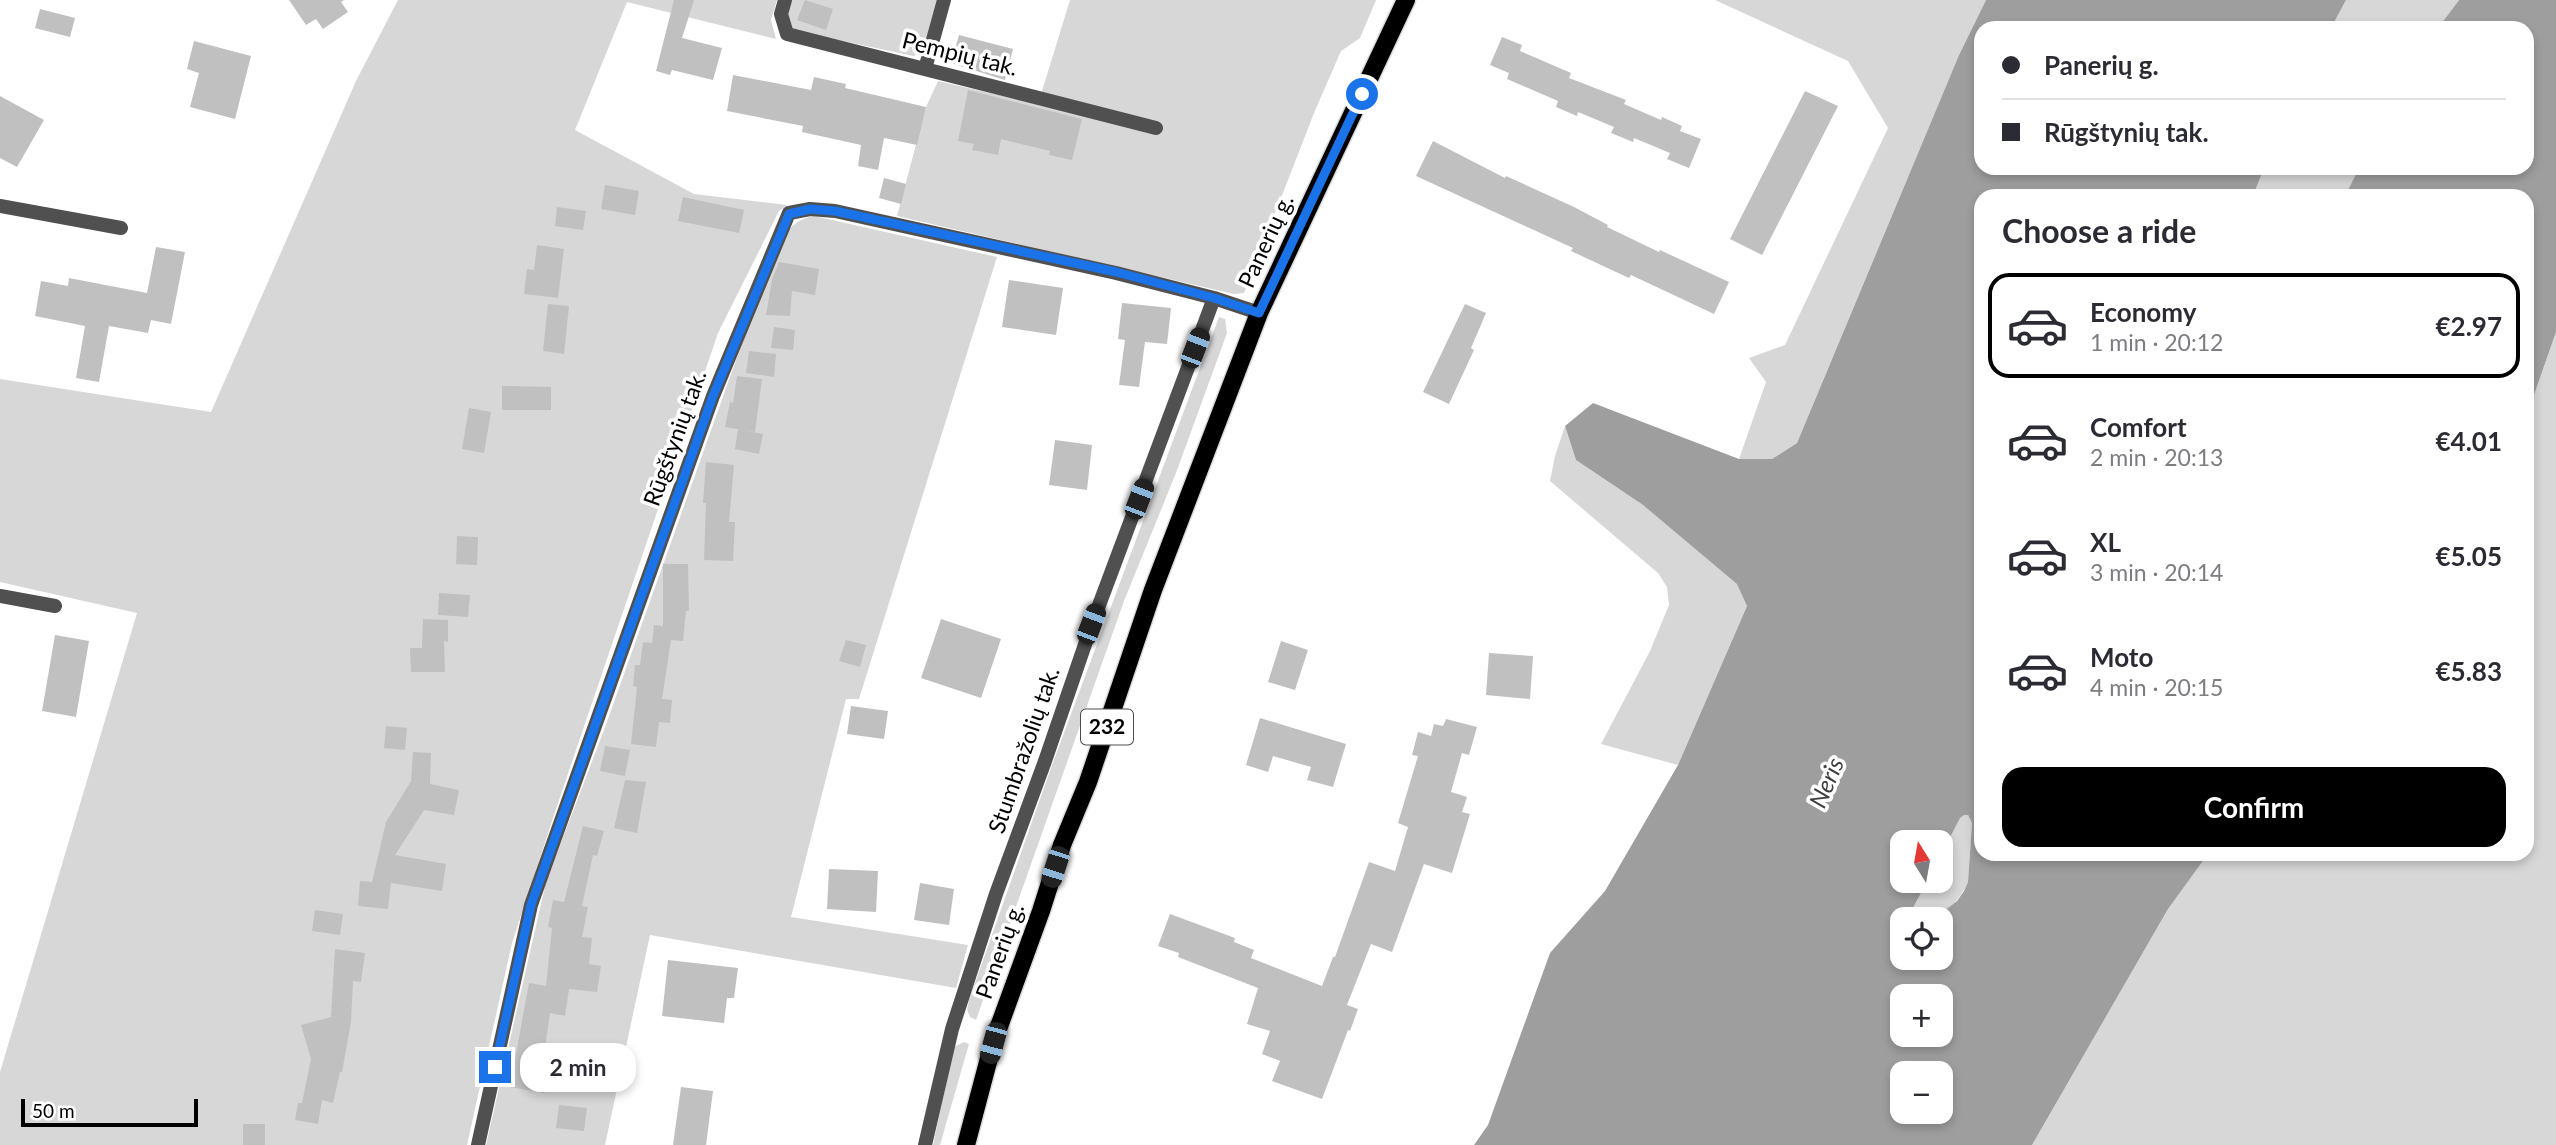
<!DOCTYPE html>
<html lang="en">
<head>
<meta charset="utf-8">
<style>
	body { margin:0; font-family:Lato,sans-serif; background:#f2f2f3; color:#2b2b33; height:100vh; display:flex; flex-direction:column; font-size:26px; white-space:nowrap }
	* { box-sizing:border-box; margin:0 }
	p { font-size:23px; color:#7c7c81 }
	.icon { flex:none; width:38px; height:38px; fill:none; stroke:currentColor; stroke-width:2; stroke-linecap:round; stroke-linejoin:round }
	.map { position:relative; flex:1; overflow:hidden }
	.details { position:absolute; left:1974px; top:189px; width:560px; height:672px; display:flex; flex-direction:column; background:#fff; border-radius:21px; box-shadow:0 4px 10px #0003 }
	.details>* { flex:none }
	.banner { position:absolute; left:1974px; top:21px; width:560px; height:154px; border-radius:21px; box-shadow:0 4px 10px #0003; display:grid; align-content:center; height:154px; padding:0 28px; background:#fff }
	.needle { width:46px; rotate:349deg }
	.buttons { position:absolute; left:1890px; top:830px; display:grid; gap:14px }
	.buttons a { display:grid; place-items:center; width:63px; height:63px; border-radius:14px; background:#fff; box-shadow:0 4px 10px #0003; font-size:35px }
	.scale { position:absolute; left:21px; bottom:18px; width:177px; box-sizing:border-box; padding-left:7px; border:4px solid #000; border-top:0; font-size:19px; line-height:24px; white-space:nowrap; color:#000; -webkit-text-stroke:5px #fff; paint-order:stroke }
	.end { position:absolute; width:32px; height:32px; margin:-16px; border:9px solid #1a73e8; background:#fff; box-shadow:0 0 0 4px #fff }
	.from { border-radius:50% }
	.bubble { position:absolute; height:49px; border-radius:21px; background:#fff; box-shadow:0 4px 10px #0003; font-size:23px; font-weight:700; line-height:49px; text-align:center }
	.car { position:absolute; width:21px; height:42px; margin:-21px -10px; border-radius:9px; box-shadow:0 0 5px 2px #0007; background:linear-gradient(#222 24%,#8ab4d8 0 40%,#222 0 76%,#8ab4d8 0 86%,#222 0) }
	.banner b { display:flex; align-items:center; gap:24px; height:66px; font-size:26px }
	.banner b+b { border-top:2px solid #e1e1e2 }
	.banner i { width:18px; height:18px; background:#2b2b33 }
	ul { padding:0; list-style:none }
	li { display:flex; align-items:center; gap:21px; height:105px; margin:0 14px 10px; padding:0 14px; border:4px solid transparent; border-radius:21px }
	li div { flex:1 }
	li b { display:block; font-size:26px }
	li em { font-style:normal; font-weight:700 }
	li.on { border-color:#000 }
	li>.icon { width:63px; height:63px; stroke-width:1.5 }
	h2 { padding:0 28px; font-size:32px; line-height:84px }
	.primary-button { display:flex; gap:14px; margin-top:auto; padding:14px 28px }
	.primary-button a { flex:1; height:80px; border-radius:21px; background:#000; color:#fff; font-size:28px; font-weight:700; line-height:80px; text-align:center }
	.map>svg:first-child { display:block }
</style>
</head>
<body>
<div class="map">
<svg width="2556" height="1145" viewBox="0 0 2556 1145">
	<rect width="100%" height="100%" fill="#fff"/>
	<!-- green -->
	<path fill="#d7d7d7" d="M398,0H777L771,20L776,39L627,2L575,130L694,194L787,205L779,211L718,333L560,797L512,943L467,1145H0V1072L137,613L0,582V379L211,412L356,81Z
		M792,0H938L924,53L913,56L792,30L787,16Z
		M1070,0H1376L1360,38L1341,51L1314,113L1244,293L1234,294L897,216L926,107L938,81L1038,104Z
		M1715,0H1986L1959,55L1797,443L1772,459H1739L1766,382L1749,358L1785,345L1888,128L1848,61Z
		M2346,0H2459L2438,28H2331Z
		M2264,168H2359L2345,196H2253Z
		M814,216L997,257L859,699H846L791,917L968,945L956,988L650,935L605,1145H486L546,882L604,730L765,279C777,253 782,221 814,216Z
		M1219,317L1225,319L1227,333L1176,473L1124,601L976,1020L970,1017L967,1010L969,1000L1052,765Z
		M2556,332V1145H2032L2168,909L2208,854H2527V415Z
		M1565,426L1576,460L1643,505L1738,584L1747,606L1678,765L1601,744L1650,651L1669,605L1667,587L1658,573L1550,481L1555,456Z
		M1964,815H1968L1972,823L1968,882C1962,896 1946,916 1931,919C1924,920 1915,919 1907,919L1928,880H1941V855L1960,817Z
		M964,1042L969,1044L940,1145H933L954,1047Z"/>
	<!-- water -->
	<path fill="#9e9e9e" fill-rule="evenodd" d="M1986,0H2346L2331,28H1981V168H2264L2253,196H1981V854H2208L2168,909L2032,1145H1474L1488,1125L1550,953L1605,891L1678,765L1747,606L1737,584L1643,505L1576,460L1565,426L1593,403L1739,459H1772L1797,443L1959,55ZM1964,815H1968L1972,823L1968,882L1964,891L1957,901L1934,919H1941V957H1902V919H1907L1928,880H1902V842H1941V855L1960,818ZM1902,996H1941V1034H1902ZM1902,1073H1941V1111H1902Z
		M2459,0H2556V332L2527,415V196H2345L2359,168H2527V28H2438Z"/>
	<!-- building -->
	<path fill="#c0c0c0" d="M289,0H344L341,2L348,12L323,29L316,19L306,25Z
		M674,0H694L682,38L722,48L713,80L672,70L670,75L656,71Z
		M805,0L833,9L826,30L797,20Z
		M40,9L75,18L70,37L35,28Z
		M959,35L1013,49L1005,80L951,63Z
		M1502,37L1522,45L1520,51L1571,73L1569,78L1626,100L1624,104L1661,120L1662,117L1682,126L1680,131L1701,139L1689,168L1667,159L1670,153L1634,138L1633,142L1611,133L1614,127L1578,112L1577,116L1556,107L1558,101L1507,79L1509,73L1490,65Z
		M194,41L251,56L235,119L190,107L199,73L187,69Z
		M733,75L811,90L814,77L846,84L845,88L926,107L917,145L884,138L878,170L858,166L861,145L802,132L803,126L727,111Z
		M968,90L1082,119L1072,160L1049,155L1050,151L1001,139L998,155L972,150L974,144L958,141Z
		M1805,91L1838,106L1762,255L1730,239Z
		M0,96L44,120L17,167L0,158Z
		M1433,141L1505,178L1506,176L1574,207L1608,225L1607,227L1659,252L1660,250L1729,282L1714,314L1631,275L1629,278L1571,251L1573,248L1416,176Z
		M884,178L906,184L901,204L879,198Z
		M605,185L639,191L635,215L601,209Z
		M683,197L744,210L739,233L678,221Z
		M557,207L586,211L583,230L555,226Z
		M537,245L564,249L558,298L524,294L527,269L534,270Z
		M156,247L185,252L171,324L151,320L148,333L109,326L99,382L76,378L85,326L35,316L41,281L68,286L69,278L147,293Z
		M779,262L819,269L815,295L792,291L790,316L766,315L772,280Z
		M1009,280L1063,288L1056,335L1002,327Z
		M1122,303L1171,308L1167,344L1145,342L1139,387L1119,385L1125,340L1118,339Z
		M548,304L569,306L564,354L543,351Z
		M1465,304L1486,313L1471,348L1474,350L1449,404L1423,392Z
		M774,327L795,330L793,350L771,348Z
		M749,351L776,354L774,377L746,373Z
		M737,376L762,379L755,432L725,427L730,402L733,403Z
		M502,386L551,387V410H502Z
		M469,408L491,412L484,453L462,449Z
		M738,429L763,434L759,454L735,449Z
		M1055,440L1092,445L1087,490L1049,485Z
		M706,462L734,465L729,522H735L733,561L704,560L706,503H703Z
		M457,536L478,537L477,565L456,564Z
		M663,564H688L689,611H686L683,641L671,640L662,699L672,700L670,723L659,722L656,747L631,744L637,687L633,686L635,665H640L643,642L652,643L654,625L663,626Z
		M439,593L470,595L468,617L438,615Z
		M423,619L448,620V642L444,641L445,672H411L410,648H422Z
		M941,619L1001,639L981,698L921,678Z
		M55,635L89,641L76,717L42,711Z
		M846,640L866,645L860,667L839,661Z
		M1281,641L1308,650L1295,690L1268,682Z
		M1489,653L1533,656L1530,699L1486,695Z
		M851,706L888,711L884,739L847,734Z
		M1260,718L1346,744L1333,787L1307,780L1311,767L1273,756L1268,772L1246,765Z
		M1446,719L1477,727L1469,755L1462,753L1451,792L1467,797L1462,812L1470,814L1452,873L1424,864L1392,952L1371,944L1347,1005L1358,1009L1350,1031L1348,1030L1322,1099L1272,1081L1280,1061L1262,1054L1270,1031L1247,1024L1258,988L1178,957L1179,953L1158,946L1170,914L1235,938L1234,942L1254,950L1251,958L1322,986L1333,957H1335L1369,862L1395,871L1408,827L1398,823L1418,756L1412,755L1418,732L1431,736L1434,724L1443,726Z
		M386,726L407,728L405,750L384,748Z
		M605,746L630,750L625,776L600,771Z
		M413,752L431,753L430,784L459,790L454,815L424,810L395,855L446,864L442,891L391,883L388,909L358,906L360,881L372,882L386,822L411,781Z
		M625,780L646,782L637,833L614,828Z
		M583,826L604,831L597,856L593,855L582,906L588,907L582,937L592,938L589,964L601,966L597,992L569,989L565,1016L550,1013L542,1069L548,1070L544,1093L510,1087L529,983L546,986L552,928L548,927L553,900L564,902Z
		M829,869L878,871L876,912L827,909Z
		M920,883L954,889L949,925L914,920Z
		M315,910L343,914L340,935L312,931Z
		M335,949L365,953L361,982L353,981L351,1022L342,1072H340L333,1103L322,1100L318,1124L295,1120L298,1103H302L311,1059L301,1025L331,1017Z
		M668,960L738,968L734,998H727L724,1023L662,1016Z
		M681,1087L713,1091L706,1145H673Z
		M559,1105L587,1108L584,1131L556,1128Z
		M243,1124H265V1145H243Z"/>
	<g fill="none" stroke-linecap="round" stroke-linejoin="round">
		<!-- primary casing -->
		<g stroke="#dbdbdb" stroke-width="21">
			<path id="primary" d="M966,1145L993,1043L1041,911L1062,845L1088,782L1153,590L1259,313L1406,0"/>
		</g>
		<!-- minor -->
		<path stroke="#505050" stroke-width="14" d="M785,0L781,14L787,34L1156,128
			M925,69L944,0
			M0,206L121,228
			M0,596L55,606
			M478,1145L531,905L713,396L789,213L810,209L835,211L1116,273L1214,298L1259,313
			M925,1145L952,1029L996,894L1045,761L1092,624L1214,298"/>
		<!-- primary -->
		<use href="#primary" stroke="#000" stroke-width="18"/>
	</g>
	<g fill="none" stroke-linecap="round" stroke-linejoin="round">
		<!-- route -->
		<path stroke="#1a73e8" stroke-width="9" d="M495,1067L531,905L713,396L789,214L810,209L835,211L1116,272L1214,298L1259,313L1362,94"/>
	</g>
	<g text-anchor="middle" stroke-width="7" stroke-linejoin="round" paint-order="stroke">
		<!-- shield labels -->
		<rect fill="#fff" stroke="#4c4c4c" stroke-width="2" x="1081" y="709.5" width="52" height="35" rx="5"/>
		<g font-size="21" font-weight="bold" fill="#000">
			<text x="1107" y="734">232</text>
		</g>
		<!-- street labels -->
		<g font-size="23" fill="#000" stroke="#fff">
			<text transform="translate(960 54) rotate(14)" y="8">Pempių tak.</text>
			<text transform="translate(1266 241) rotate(-65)" y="8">Panerių g.</text>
			<text transform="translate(675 438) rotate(-70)" y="8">Rūgštynių tak.</text>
			<text transform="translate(1024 750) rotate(-71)" y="8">Stumbražolių tak.</text>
			<text transform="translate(1000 951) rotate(-70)" y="8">Panerių g.</text>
		</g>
		<!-- water labels -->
		<g font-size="24" font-style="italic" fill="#3f3f3f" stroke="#fff">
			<text transform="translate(1827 783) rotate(-67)" y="8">Neris</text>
		</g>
	</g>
</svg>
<div class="buttons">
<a><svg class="needle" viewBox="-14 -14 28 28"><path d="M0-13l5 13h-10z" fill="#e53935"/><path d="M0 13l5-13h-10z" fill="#7c7c81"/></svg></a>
<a><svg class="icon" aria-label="locate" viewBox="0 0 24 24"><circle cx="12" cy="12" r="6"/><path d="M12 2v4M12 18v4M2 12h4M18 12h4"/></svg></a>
<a>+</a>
<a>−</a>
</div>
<div class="scale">50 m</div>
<i class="end from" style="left:1362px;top:94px"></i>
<i class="end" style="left:495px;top:1067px"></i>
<div class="bubble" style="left:520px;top:1043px;width:116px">2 min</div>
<i class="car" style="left:1195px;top:348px;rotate:21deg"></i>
<i class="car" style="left:1139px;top:499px;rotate:21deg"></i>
<i class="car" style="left:1091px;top:624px;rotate:21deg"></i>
<i class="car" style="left:1055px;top:867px;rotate:198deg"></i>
<i class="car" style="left:993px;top:1043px;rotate:195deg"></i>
<div class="banner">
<b><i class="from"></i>Panerių g.</b>
<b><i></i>Rūgštynių tak.</b>
</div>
<section class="details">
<h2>Choose a ride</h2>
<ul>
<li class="on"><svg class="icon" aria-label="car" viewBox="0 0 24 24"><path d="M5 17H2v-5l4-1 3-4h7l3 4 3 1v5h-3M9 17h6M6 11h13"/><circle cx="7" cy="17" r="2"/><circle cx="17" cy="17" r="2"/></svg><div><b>Economy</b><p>1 min · 20:12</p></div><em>€2.97</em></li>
<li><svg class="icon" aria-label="car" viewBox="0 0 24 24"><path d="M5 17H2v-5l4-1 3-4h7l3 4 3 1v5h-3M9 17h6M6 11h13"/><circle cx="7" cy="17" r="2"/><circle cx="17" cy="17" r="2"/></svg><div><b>Comfort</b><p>2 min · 20:13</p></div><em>€4.01</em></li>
<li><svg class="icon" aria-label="car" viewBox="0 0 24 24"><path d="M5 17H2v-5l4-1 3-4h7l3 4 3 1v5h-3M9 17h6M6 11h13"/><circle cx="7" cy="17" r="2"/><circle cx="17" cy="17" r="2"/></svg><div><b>XL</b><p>3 min · 20:14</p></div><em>€5.05</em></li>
<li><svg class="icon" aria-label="car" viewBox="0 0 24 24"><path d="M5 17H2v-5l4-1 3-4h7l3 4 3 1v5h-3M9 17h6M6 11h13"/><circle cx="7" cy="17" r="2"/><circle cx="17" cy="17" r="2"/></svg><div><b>Moto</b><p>4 min · 20:15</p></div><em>€5.83</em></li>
</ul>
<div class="primary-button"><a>Confirm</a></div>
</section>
</div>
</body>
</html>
